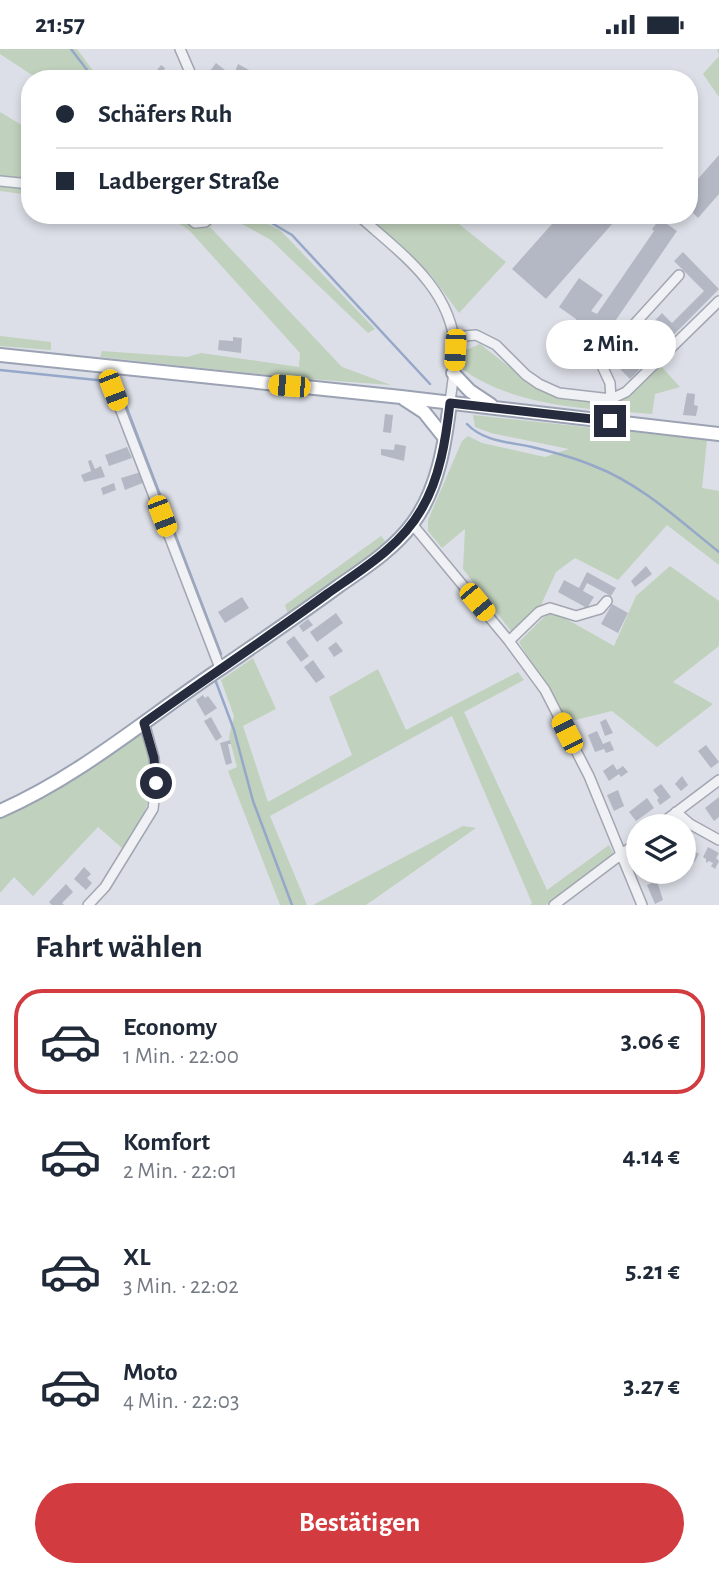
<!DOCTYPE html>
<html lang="de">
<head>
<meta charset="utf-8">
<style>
	body { margin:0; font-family:"Alegreya Sans",sans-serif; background:#f6f6f7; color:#1f2937; height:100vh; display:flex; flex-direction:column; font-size:26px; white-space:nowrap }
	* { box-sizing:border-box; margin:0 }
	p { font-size:23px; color:#747a83 }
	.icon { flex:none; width:38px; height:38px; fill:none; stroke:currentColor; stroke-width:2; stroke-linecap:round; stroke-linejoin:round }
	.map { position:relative; height:856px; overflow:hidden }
	.details { display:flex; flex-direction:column; background:#fff; flex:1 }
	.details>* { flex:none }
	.hud { position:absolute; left:21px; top:21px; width:677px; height:154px; border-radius:28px; box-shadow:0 4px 10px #0003; display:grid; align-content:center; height:154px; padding:0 35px; background:#fff }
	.tools { position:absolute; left:626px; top:765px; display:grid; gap:14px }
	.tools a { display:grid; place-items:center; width:70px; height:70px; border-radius:50%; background:#fff; box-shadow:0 4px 10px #0003; font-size:35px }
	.end { position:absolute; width:32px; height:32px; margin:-16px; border:9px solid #262c3e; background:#fff; box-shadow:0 0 0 4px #fff }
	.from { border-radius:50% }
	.bubble { position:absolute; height:49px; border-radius:24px; background:#fff; box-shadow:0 4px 10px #0003; font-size:23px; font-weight:700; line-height:49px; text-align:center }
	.car { position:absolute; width:21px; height:42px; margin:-21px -10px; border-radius:9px; box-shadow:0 0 5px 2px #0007; background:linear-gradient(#f5c518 24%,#345 0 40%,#f5c518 0 76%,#345 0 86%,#f5c518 0) }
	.hud b { display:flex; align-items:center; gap:24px; height:66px; font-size:26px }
	.hud b+b { border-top:2px solid #e0e1e3 }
	.hud i { width:18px; height:18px; background:#1f2937 }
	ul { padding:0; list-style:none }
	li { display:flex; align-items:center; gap:21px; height:105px; margin:0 14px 10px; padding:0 21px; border:4px solid transparent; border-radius:28px }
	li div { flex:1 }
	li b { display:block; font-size:26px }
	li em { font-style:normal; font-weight:700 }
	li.on { border-color:#d23b3f }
	li>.icon { width:63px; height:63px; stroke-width:1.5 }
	h2 { padding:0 35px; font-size:32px; line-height:84px }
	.primary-button { display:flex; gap:14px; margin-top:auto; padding:14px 35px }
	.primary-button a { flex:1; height:80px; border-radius:42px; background:#d23b3f; color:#fff; font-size:28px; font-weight:700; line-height:80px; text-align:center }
	.status { display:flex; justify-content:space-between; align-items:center; height:49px; padding:0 35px; background:#fff; direction:ltr }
	.status svg { height:19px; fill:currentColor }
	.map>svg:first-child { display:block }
</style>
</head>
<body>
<div class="status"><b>21:57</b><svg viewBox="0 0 49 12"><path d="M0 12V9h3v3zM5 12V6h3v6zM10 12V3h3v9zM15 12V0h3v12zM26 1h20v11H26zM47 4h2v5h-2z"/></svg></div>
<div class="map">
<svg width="719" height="856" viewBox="0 0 719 856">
	<rect width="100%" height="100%" fill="#dcdfe7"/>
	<!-- green -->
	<path fill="#c0d1bd" d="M0,0H77L99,30H38L0,5Z
		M717,0H719V48L703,25L719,7Z
		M0,63L30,81V146L0,142Z
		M165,166H220L210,178L342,318L391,336L296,329L100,308L102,302L187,308L201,304L299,318L300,304L189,181Z
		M226,166H249L280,181L375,280L368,284L271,191Z
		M365,166H448L506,213L459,264L431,226Z
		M0,287L51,293V301L0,297Z
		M480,295C505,314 529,336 558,347C575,353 595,353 613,355L632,342L660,316L680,338L655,345L652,365C588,359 517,359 462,320L466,301Z
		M473,366L707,391L702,439L719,442V516L667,476L618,531L575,509L556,523L541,556L511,582L463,520L465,480L442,499L428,482V471L462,392L468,387L482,394L545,408L569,400L491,384L475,378Z
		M381,487L387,494L288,565L285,556Z
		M670,517L719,552V597L673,633L713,655L657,698L612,662L567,673L519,593L544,568L554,563L614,597L636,547Z
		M253,609L276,660L243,677L268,753L352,706L329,648L378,620L406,681L518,623L524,631L464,663L547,841L609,796L614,805L546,856H530L532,854L452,667L270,767L307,856H280L228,722L237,718L229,688L234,667L221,631Z
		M142,683C155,730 155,761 122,799L98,778L33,847L14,828L0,844V768Z
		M463,777L476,779L366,856H313Z"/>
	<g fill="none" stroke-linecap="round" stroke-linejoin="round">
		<!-- stream -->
		<path stroke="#96a8c9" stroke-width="2.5" d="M71,0L94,30
			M258,166L292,186L430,335
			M0,321L106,332
			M118,336L221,605
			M467,375C484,393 510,393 532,398C553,403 575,409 594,417C641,435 680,472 719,503
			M216,633L234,681L253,752L292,856"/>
	</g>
	<!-- building -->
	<path fill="#b4b8c4" d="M216,14L225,21L219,30H204Z
		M238,15L251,22L247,30H232Z
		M161,16L165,19L161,28L150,30Z
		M719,106V145L698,169L690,161V139Z
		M560,166H620L546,250L512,220Z
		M660,170L677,182L609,281L611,282L606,290L603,288L600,293L576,277V270L559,258L579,229L603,246L591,262L597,265L654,182L652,180Z
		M683,203L719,240L630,330L614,314L662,264L672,274L704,242L674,212Z
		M233,288L242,289L241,304L218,301L219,291L233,292Z
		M584,289L597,298L590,307L578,298Z
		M687,344L695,345L694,356L698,357L696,367L683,366Z
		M385,365L393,366L391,384L383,383Z
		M395,395L406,397L404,412L381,406V400L394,401Z
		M127,398L132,409L109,417L105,406Z
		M91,411L95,420L101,417L105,428L84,433L81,426L91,422L88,412Z
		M141,423L145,433L125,441L121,429Z
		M114,434L116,441L103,446L101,439Z
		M646,517L652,525L635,538L631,532Z
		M587,523L616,539L611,547L587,534L583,542L594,548L587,559L558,543L564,531L579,539Z
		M242,548L249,559L225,574L218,563Z
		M612,555L628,564L618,584L601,575Z
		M336,564L343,574L317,593L310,583Z
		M308,570L313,576L303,583L299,577Z
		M294,587L309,607L301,613L286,593Z
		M336,593L343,602L334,608L328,599Z
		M313,611L325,628L316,634L304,618Z
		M203,646L205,649L208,647L217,659L205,667L196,651Z
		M211,668L222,688L216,692L204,672Z
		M606,670L613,684L605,687L600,673Z
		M597,682L603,695L610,692L614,701L606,704L604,700L595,703L588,686Z
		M230,691L231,695H228L232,714L226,716L220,694Z
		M706,696L719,713L711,719L698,702Z
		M613,715L617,721L623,717L628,723L621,728L619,725L609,732L603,722Z
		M682,727L688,736L681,742L675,735Z
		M661,735L671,748L660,756L657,751L659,749L653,741Z
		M618,741L624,757L614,762L607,746Z
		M719,748V768L714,772L705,759Z
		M647,749L654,759L636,772L629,763Z
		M708,798L719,804L716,809L719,812L715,820L711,817L713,814L709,812L706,814V810L703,808Z
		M692,801L699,805L694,814L687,810Z
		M84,818L91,825L87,829L92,834L86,841L74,830Z
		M657,832L663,851L655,855L647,836Z
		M66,835L73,843L62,854L64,856H52L49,853Z"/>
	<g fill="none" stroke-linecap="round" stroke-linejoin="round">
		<!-- minor casing -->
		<g stroke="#a2a6b1" stroke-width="12">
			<path id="minor" d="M180,0L193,30
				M0,132L30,135
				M186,166L195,174L205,173L211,166
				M358,166C400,204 451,238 455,299C456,317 452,336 450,353
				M453,288L476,286L496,296L526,326L539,335L559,344L611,350L626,343L719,252
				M107,317L113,341L220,619
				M611,350L610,334L603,319L609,303L679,226
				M412,475L509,592L545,641L589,727L642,856
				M509,592L539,563L550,559L576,567L600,560L607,552
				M676,763L690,775L719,791
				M658,777L719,731
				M88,856L105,838L153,760L156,734L154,709L144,673
				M554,856L639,792"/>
		</g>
		<!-- major casing -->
		<g stroke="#9ba2b3" stroke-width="16">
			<path id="major" d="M0,306L401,348L719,385
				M453,324L470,342L491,356
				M404,350L424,363L444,388
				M0,762C82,726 149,667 223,618C262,591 302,564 340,536C366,518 394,500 413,474C438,440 445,395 450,353"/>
		</g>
		<!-- minor -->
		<use href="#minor" stroke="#eff1f5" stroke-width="9"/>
		<!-- major -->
		<use href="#major" stroke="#fff" stroke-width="12"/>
	</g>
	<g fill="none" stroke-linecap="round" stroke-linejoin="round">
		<!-- route -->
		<path stroke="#262c3e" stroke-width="9" d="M156,734L154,709L144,674C205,630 267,589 327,545C361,521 400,498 421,461C440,430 446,389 450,354L610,372"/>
	</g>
</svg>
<div class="tools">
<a><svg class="icon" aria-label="layers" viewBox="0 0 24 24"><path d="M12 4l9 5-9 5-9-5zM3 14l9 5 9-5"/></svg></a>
</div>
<i class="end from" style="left:156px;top:734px"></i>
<i class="end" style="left:610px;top:372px"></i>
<div class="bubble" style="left:546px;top:271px;width:130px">2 Min.</div>
<i class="car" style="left:455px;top:301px;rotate:183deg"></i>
<i class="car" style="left:289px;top:337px;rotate:275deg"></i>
<i class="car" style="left:113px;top:341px;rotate:159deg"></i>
<i class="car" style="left:162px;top:467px;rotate:159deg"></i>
<i class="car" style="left:477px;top:553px;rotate:140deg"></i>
<i class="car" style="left:567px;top:684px;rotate:333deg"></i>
<div class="hud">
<b><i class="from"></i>Schäfers Ruh</b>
<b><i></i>Ladberger Straße</b>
</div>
</div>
<section class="details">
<h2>Fahrt wählen</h2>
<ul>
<li class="on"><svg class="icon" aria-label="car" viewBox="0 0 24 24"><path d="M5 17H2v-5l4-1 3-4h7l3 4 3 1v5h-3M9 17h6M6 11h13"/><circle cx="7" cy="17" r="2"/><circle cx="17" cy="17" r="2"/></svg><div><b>Economy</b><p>1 Min. · 22:00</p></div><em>3.06 €</em></li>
<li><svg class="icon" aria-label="car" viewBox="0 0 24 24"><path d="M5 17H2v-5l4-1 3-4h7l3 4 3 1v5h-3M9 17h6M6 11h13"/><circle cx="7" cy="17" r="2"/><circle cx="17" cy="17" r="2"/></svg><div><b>Komfort</b><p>2 Min. · 22:01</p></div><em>4.14 €</em></li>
<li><svg class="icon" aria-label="car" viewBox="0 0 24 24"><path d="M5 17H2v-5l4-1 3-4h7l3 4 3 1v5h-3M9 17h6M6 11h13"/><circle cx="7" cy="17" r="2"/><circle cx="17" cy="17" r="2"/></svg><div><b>XL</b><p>3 Min. · 22:02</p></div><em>5.21 €</em></li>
<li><svg class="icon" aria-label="car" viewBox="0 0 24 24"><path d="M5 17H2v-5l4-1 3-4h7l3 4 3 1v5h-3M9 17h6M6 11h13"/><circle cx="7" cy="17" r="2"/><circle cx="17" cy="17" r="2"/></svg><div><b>Moto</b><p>4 Min. · 22:03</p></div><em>3.27 €</em></li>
</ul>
<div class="primary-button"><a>Bestätigen</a></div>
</section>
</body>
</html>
